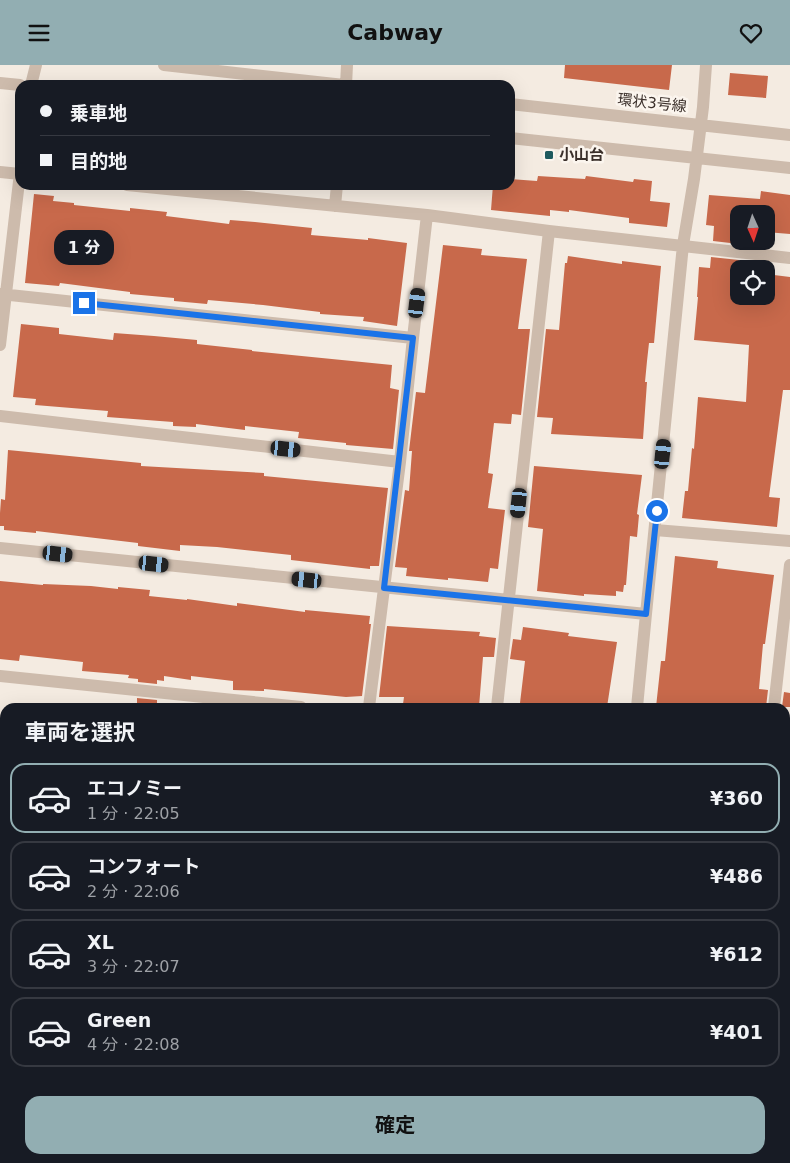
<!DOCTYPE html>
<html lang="ja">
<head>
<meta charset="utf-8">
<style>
	body { margin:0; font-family:"DejaVu Sans","Noto Sans JP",sans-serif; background:#242831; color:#f1f3f6; height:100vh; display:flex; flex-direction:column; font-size:19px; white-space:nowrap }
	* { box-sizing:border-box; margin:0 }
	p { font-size:16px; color:#9ea1a6 }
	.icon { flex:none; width:28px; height:28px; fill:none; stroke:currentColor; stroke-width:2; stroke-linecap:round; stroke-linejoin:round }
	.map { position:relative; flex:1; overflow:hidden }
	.side { position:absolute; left:0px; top:638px; width:790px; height:461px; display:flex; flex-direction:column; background:#171b24; border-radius:15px 15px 0 0; box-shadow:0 5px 20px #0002 }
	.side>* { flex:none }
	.hud { position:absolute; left:15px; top:15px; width:500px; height:110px; border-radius:15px; box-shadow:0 5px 20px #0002; display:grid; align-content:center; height:110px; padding:0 25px; background:#171b24 }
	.needle { width:32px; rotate:177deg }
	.tools { position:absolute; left:730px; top:140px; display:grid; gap:10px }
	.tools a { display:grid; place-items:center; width:45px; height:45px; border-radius:10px; background:#171b24; box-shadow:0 5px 20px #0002; font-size:25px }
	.end { position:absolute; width:22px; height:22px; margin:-11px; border:6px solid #1a73e8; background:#fff; box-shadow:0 0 0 2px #fff }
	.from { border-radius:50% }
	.bubble { position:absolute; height:35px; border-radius:15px; background:#171b24; box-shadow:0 5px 20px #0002; font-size:16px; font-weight:700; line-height:35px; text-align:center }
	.car { position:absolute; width:15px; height:30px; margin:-15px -8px; border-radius:6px; box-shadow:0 0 4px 1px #0007; background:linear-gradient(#222 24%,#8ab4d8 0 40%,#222 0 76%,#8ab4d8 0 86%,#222 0) }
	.hud b { display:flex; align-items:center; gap:18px; height:48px; font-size:19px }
	.hud b+b { border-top:1px solid #363941 }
	.hud i { width:12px; height:12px; background:#f1f3f6 }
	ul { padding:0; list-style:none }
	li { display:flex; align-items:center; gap:15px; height:70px; margin:0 10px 8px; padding:0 15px; border:2px solid #363941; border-radius:15px }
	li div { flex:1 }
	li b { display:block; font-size:19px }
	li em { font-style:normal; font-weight:700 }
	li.current { border-color:#92aeb2 }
	li>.icon { width:45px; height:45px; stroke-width:1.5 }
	h2 { padding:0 25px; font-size:22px; line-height:60px }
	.action { display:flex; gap:10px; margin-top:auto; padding:10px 25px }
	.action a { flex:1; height:58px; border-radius:15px; background:#92aeb2; color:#111; font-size:20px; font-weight:700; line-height:58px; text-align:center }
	header { display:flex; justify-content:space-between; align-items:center; height:65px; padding:0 25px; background:#92aeb2; color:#111; font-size:22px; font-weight:700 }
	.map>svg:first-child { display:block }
</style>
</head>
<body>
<header><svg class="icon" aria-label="menu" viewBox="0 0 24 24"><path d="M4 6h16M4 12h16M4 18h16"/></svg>Cabway<svg class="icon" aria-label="heart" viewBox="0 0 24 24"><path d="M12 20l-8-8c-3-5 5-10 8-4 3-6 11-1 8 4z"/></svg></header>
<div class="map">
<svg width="790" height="1098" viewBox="0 0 790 1098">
	<rect width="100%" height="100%" fill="#f4ebe1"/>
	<!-- green -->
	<path fill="#b8c4a0" d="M5,865V986L0,984V884Z
		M165,1094H196L202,1098H162Z"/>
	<!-- building -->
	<path fill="#c8694b" d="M565,0H672L669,25L564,13Z
		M730,8L768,11L766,33L728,30Z
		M538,111L585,114L586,111L633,117L634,114L652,116L650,136L670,138L667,162L629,158V153L569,145V147L550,145V151L491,145L493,120H510V114L537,116Z
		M761,126L790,130V169L766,167V149H739V179L713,176L714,161L706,160L709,130L760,134Z
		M34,129L54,131L53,136L74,138V140L130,146V143L167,147L166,151L229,159L230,155L255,157L312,163L311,170L368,175V173L407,178L397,261L363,256L364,252L320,249V247L263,240L208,235L207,239L174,236V233L130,229V227L60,218L59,221L25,218Z
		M443,180L482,184L481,190L527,194L518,264H530L521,350L512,349L511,359L494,358L488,408L493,409L488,443L505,445L498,504L490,503L488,517L448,513V515L406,511L407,503L395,502L405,425L409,426L412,386H409L416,327L425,328Z
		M568,191L622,199V196L661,201L654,278H649L647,296L645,317H647L643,374L551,369L553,353L537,352L546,264L559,265L565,198H567Z
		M711,192L739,195V231H766V209L790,212V325H783L769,432L780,433L777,462L682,453L685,426H688L692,383L694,384L698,332L746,337L749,280L694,275L698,232H697L699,202L710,203Z
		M21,259L59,263V269L113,275L114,268L154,271L197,275V279L252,285V286L392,300L390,323L399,325L393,384L346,380V378L298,373L299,367L245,361V365L196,359V362L173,361V357L107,352L108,346L35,340L36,334L13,332Z
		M8,385L141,398V401L264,408V411L388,423L379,501H370V504L291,495V490L217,482L180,480V486L138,481V478L36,466V468L4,465V461H0V448L1,434L5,435Z
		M534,401L642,410L637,449L639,450L637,472L630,471L626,520H624L623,527L616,526V531L584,529V531L537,526L543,464L528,462Z
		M675,491L718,496L717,503L774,510L765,579H763L759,624L768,625L766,642H656L661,596H665Z
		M0,516L43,520V519L91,521L118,524V522L150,525L149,531L187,535V534L237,541V538L305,547V545L370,551L369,559H371L362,631L346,632L264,624V626L233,625V616L191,611V615L164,611V616L157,615V619L138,617V614L128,613L129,610L82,606L83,597L20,590L19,596L0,594Z
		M387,561L480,567L479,571L496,573L494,592H483L479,642H440V640L403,639L404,632H379Z
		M523,562L569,568L568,571L617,577L607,642H558L520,638L525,596L510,594L513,574L521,575Z
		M784,627L790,628V642H782Z
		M137,633L157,635V642H137Z"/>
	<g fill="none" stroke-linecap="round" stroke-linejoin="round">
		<!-- minor -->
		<path stroke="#cdbbac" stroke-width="12" d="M164,0L344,20
			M0,18L20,20
			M31,20L36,0
			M346,20L347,0
			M510,39L790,70
			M510,73L790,103
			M0,107L20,109
			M127,120L427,150L549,166L790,193
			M335,141L337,120
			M0,229L413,273L400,397L369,642
			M413,273L427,150
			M0,280L20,108
			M0,351L400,397
			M655,465L790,476
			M0,483L646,549L637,642
			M646,549L683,180L694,114L703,42L706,0
			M0,611L301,642
			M497,642L549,166
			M774,642L790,500
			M785,693L790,690
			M0,735H5
			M198,1096L199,1094"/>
	</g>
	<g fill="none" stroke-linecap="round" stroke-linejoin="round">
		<!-- route -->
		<path stroke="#1a73e8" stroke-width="6" d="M84,238L413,273L384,523L646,549L657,446"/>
	</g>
	<!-- markers -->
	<rect fill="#1f5a5e" stroke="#fbf5ee" stroke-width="2" x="544" y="85" width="10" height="10" rx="2.5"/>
	<g text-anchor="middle" stroke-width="5" stroke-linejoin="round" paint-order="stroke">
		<!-- street labels -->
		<g font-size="15" fill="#3b302b" stroke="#fbf5ee">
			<text transform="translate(652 38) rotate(6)" y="5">環状3号線</text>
		</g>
		<!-- poi labels -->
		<g font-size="15" font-weight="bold" fill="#3b302b" stroke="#fbf5ee" text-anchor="start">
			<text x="559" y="95">小山台</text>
		</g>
	</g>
</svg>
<div class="tools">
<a><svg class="needle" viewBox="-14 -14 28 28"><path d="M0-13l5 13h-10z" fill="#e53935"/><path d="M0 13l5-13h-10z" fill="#9ea1a6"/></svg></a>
<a><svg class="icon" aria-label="locate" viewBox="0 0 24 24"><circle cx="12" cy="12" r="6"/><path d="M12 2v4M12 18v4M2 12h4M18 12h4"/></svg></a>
</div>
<i class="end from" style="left:657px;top:446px"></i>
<i class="end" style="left:84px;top:238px"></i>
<div class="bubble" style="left:54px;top:165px;width:60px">1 分</div>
<i class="car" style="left:417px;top:238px;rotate:7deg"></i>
<i class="car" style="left:286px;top:384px;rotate:96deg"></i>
<i class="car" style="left:663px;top:389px;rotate:6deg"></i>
<i class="car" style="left:519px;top:438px;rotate:186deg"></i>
<i class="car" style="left:58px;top:489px;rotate:96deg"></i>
<i class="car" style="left:154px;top:499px;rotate:96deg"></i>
<i class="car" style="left:307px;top:515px;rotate:276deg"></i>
<div class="hud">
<b><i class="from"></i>乗車地</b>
<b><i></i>目的地</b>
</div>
<section class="side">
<h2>車両を選択</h2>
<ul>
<li class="current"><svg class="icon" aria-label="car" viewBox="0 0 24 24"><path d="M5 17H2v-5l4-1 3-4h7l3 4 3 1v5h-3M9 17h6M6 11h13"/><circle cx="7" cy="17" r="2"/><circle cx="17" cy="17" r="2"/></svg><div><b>エコノミー</b><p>1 分 · 22:05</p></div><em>¥360</em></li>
<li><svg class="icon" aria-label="car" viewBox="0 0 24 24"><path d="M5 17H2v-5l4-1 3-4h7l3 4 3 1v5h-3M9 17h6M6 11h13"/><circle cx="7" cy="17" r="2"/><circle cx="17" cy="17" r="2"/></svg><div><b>コンフォート</b><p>2 分 · 22:06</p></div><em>¥486</em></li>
<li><svg class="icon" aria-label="car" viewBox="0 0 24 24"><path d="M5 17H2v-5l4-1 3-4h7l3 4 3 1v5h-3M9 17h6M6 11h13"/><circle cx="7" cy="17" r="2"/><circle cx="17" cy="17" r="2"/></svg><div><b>XL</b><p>3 分 · 22:07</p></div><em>¥612</em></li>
<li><svg class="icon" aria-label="car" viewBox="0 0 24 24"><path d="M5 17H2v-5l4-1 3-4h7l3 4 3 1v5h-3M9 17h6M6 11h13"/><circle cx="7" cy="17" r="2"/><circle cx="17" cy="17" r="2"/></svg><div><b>Green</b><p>4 分 · 22:08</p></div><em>¥401</em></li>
</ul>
<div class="action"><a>確定</a></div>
</section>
</div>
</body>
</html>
